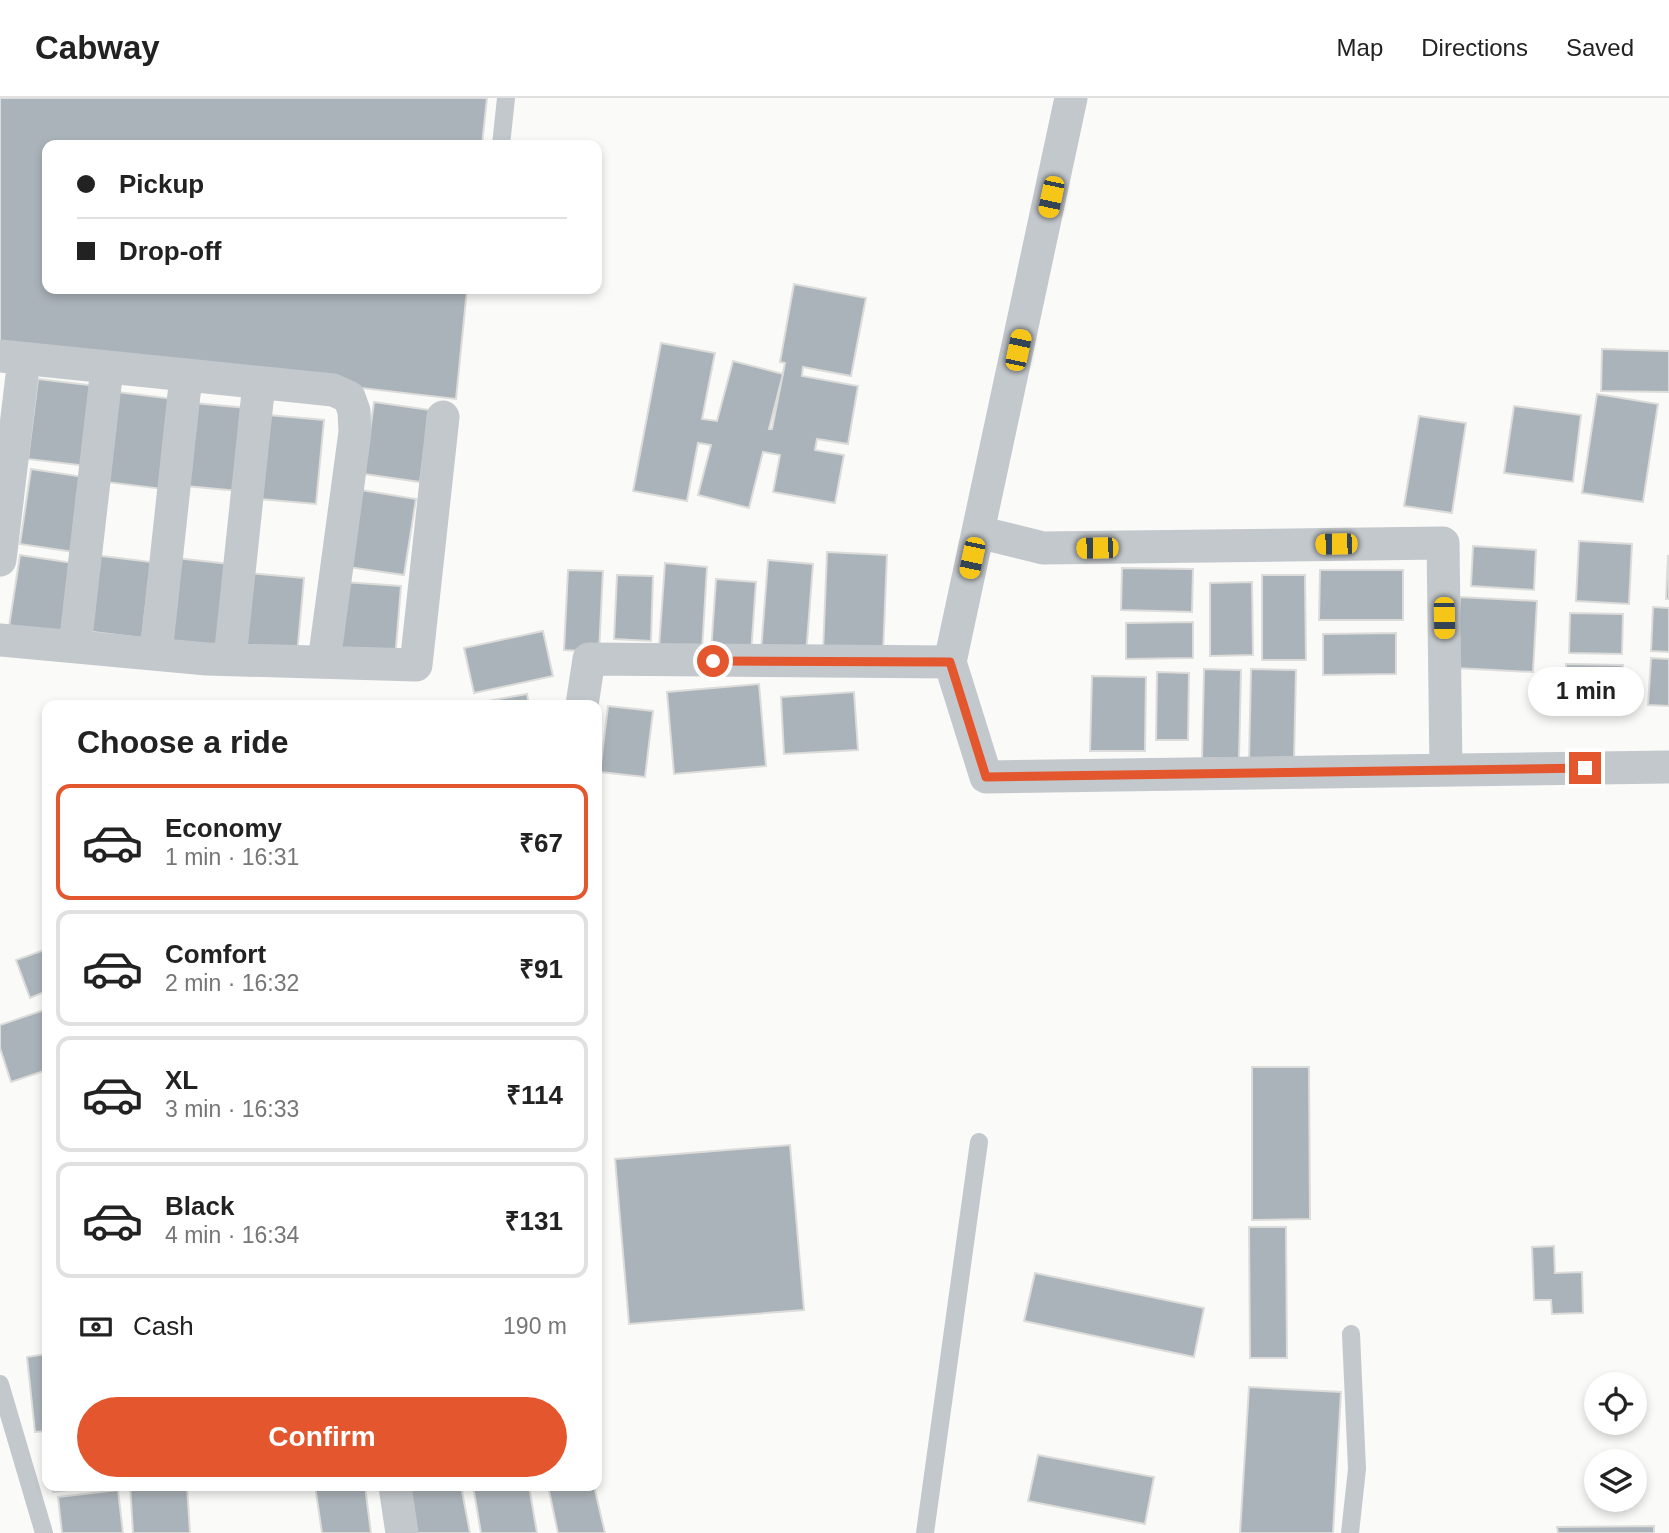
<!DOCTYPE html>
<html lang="en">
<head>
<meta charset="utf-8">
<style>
	body { margin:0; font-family:Arial,sans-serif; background:#f2f2f2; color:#222; height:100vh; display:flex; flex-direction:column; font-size:26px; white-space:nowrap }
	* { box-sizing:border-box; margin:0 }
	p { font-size:23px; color:#767676 }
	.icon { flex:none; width:38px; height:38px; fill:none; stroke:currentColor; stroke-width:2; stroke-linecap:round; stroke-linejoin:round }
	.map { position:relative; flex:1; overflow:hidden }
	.details { position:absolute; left:42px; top:602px; width:560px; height:791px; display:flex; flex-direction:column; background:#fff; border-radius:14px; box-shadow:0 4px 10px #0003 }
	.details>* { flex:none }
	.top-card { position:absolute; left:42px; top:42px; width:560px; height:154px; border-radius:14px; box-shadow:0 4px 10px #0003; display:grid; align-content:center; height:154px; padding:0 35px; background:#fff }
	.tools { position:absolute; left:1584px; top:1274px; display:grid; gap:14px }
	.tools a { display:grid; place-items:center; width:63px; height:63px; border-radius:50%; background:#fff; box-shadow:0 4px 10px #0003; font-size:35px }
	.end { position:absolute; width:32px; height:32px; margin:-16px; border:9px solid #e4572e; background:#fff; box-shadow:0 0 0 4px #fff }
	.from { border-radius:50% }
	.bubble { position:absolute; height:49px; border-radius:24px; background:#fff; box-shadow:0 4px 10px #0003; font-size:23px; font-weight:700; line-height:49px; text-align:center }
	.car { position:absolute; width:21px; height:42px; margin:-21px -10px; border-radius:9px; box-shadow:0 0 5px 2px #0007; background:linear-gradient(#f5c518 24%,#345 0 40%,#f5c518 0 76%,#345 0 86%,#f5c518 0) }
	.top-card b { display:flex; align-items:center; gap:24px; height:66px; font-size:26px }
	.top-card b+b { border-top:2px solid #e0e0e0 }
	.top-card i { width:18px; height:18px; background:#222 }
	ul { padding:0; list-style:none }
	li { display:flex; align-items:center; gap:21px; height:116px; margin:0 14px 10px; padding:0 21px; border:4px solid #e0e0e0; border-radius:14px }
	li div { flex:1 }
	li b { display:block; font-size:26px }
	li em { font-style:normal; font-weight:700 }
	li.on { border-color:#e4572e }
	li>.icon { width:63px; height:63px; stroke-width:1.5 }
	h2 { padding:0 35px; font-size:32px; line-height:84px }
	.pay { display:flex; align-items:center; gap:18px; height:77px; padding:0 35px; font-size:26px }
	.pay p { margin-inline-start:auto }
	.button { display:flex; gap:14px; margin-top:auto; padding:14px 35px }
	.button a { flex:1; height:80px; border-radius:42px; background:#e4572e; color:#fff; font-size:28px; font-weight:700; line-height:80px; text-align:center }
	header { display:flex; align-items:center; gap:42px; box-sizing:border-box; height:98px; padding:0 35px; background:#fff; border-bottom:2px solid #e0e0e0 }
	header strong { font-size:33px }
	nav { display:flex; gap:38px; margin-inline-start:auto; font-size:24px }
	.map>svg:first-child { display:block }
</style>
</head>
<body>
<header>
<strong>Cabway</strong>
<nav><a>Map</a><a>Directions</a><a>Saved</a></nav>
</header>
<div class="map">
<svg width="1669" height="1435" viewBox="0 0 1669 1435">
	<rect width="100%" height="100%" fill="#fafaf8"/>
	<!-- building -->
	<path fill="#aab3b9" stroke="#dcdcda" stroke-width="2" d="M0,0H487L482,47H47V191H467L456,301L0,248Z
		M794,186L866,200L851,278L803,269L802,278L858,288L848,346L817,341L815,352L844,357L835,405L773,394L780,357L763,354L749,410L698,397L711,347L698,345L687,403L633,393L661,245L715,255L702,321L717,323L733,263L783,276L769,331H772L785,265L780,264Z
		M1602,251L1669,253V294L1601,293Z
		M38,281L97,288L87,368L28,361Z
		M117,294L174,301L163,391L106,384Z
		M1597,296L1658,306L1643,404L1582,395Z
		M374,304L430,312L420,384L364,376Z
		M194,305L247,310L239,393L186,388Z
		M1514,308L1581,317L1573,384L1504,375Z
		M268,317L324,322L316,406L260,401Z
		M1419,318L1466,325L1452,415L1404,408Z
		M31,371L84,379L74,454L20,446Z
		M361,392L416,401L404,477L348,469Z
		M1579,443L1632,446L1629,506L1576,503Z
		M1473,448L1536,452L1534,492L1471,488Z
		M827,454L887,457L883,557L823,554Z
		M20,457L73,465L62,543L8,535Z
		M94,457L151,464L142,540L85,533Z
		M1668,458H1669V501H1666Z
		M176,460L229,466L219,550L166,543Z
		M768,462L813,466L806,557L761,553Z
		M665,465L707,469L702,552L659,549Z
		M1122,470L1193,471L1192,514L1121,512Z
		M568,472L603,473L599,554L564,552Z
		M1320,472H1403V522H1319Z
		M248,475L304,480L297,557L241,552Z
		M617,477L653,478L651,543L614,541Z
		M1262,477H1305L1306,562H1262Z
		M716,481L756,484L751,556L711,554Z
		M344,484L401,488L395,561L339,556Z
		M1252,484L1253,557L1210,558V485Z
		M1460,499L1537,503L1533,574L1456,570Z
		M1653,509L1669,510V554L1651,553Z
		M1570,515L1623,516L1622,556L1569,555Z
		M1193,524V560L1126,561V525Z
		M543,533L553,578L474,595L464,550Z
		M1396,535V576L1323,577V536Z
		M1651,560L1669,561V608L1648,607Z
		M1566,566L1623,567L1622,607L1566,606Z
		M1204,571L1241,572L1239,661L1202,660Z
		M1251,571L1296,572L1294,664L1249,663Z
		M1157,574L1189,575L1188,642H1156Z
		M1092,578L1146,579L1145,653H1090Z
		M759,586L766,668L674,676L667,594Z
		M854,594L858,652L784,656L781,599Z
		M527,596L529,607H465Z
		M608,608L653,613L645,679L600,674Z
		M47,851V893L30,900L16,862Z
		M47,911V972L11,984L0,950V927Z
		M1252,969H1309L1310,1121L1252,1122Z
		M790,1047L804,1212L629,1226L615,1061Z
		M1249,1129H1286L1287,1260H1250Z
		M1554,1148L1555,1175L1582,1174L1583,1215L1552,1216L1551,1202H1534L1532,1149Z
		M1035,1175L1204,1210L1194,1259L1024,1223Z
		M47,1256V1333L35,1334L27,1259Z
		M1249,1289L1341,1294L1333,1435H1240Z
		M1038,1357L1154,1379L1145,1426L1028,1403Z
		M52,1388H100L53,1394Z
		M130,1388H187L190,1435H133Z
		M315,1388H365L371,1435H322Z
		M405,1388H461L470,1435H414Z
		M473,1388H529L537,1435H481Z
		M548,1388H594L605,1435H558Z
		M118,1392L123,1435H62L58,1399Z
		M1654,1428V1435H1558L1557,1429Z"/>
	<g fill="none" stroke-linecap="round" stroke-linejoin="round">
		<!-- lane -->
		<path stroke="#c3c8cc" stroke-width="18" d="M501,47L506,0
			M0,1286L44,1435
			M925,1435L979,1044
			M1350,1435L1357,1371L1351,1236"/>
		<!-- street -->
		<path stroke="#c3c8cc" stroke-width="33" d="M1071,0L950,564L986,679L1669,669
			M0,258L333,292L349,299L354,313L355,334L324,564
			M978,434L1043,450L1443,445L1446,672
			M0,462L24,261
			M0,542L207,561L416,567L443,319
			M75,548L107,270
			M156,556L186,278
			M230,560L259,285
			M582,607L589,561L950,564
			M395,1388L402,1435"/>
	</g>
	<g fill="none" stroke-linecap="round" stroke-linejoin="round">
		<!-- route -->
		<path stroke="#e4572e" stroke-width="9" d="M713,563L950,564L986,679L1585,670"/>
	</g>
</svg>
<div class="tools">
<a><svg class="icon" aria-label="locate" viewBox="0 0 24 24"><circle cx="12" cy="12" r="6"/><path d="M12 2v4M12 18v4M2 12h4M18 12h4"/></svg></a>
<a><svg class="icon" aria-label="layers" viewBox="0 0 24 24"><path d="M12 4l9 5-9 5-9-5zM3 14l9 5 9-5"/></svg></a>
</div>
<i class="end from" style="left:713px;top:563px"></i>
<i class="end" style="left:1585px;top:670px"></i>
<div class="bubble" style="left:1528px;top:569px;width:116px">1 min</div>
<i class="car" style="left:1051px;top:99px;rotate:192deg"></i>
<i class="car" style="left:1018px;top:252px;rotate:12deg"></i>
<i class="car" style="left:1336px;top:446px;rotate:269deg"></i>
<i class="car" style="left:1097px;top:450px;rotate:269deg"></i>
<i class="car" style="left:972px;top:460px;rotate:192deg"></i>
<i class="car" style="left:1444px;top:520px;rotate:179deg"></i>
<div class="top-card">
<b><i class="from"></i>Pickup</b>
<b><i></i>Drop-off</b>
</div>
<section class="details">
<h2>Choose a ride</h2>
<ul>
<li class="on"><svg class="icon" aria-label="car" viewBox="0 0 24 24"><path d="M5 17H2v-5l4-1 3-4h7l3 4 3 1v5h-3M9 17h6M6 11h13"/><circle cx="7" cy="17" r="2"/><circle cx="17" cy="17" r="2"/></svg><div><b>Economy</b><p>1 min · 16:31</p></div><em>₹67</em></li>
<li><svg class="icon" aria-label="car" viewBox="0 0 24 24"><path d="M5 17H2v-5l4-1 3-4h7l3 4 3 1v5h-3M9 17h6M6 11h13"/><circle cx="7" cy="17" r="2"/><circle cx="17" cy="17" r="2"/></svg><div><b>Comfort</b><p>2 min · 16:32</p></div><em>₹91</em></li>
<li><svg class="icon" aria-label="car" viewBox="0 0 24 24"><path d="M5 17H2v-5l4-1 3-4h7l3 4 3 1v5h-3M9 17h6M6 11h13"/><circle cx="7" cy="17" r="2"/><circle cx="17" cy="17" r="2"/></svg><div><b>XL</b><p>3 min · 16:33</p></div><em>₹114</em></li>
<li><svg class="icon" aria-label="car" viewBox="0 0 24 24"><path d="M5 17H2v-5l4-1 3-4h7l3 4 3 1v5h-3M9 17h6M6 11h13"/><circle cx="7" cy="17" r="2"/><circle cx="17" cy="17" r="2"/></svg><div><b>Black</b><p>4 min · 16:34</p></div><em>₹131</em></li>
</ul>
<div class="pay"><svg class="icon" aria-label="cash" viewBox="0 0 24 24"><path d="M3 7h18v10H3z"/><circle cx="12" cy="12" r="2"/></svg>Cash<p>190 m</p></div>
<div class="button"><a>Confirm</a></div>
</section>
</div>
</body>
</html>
